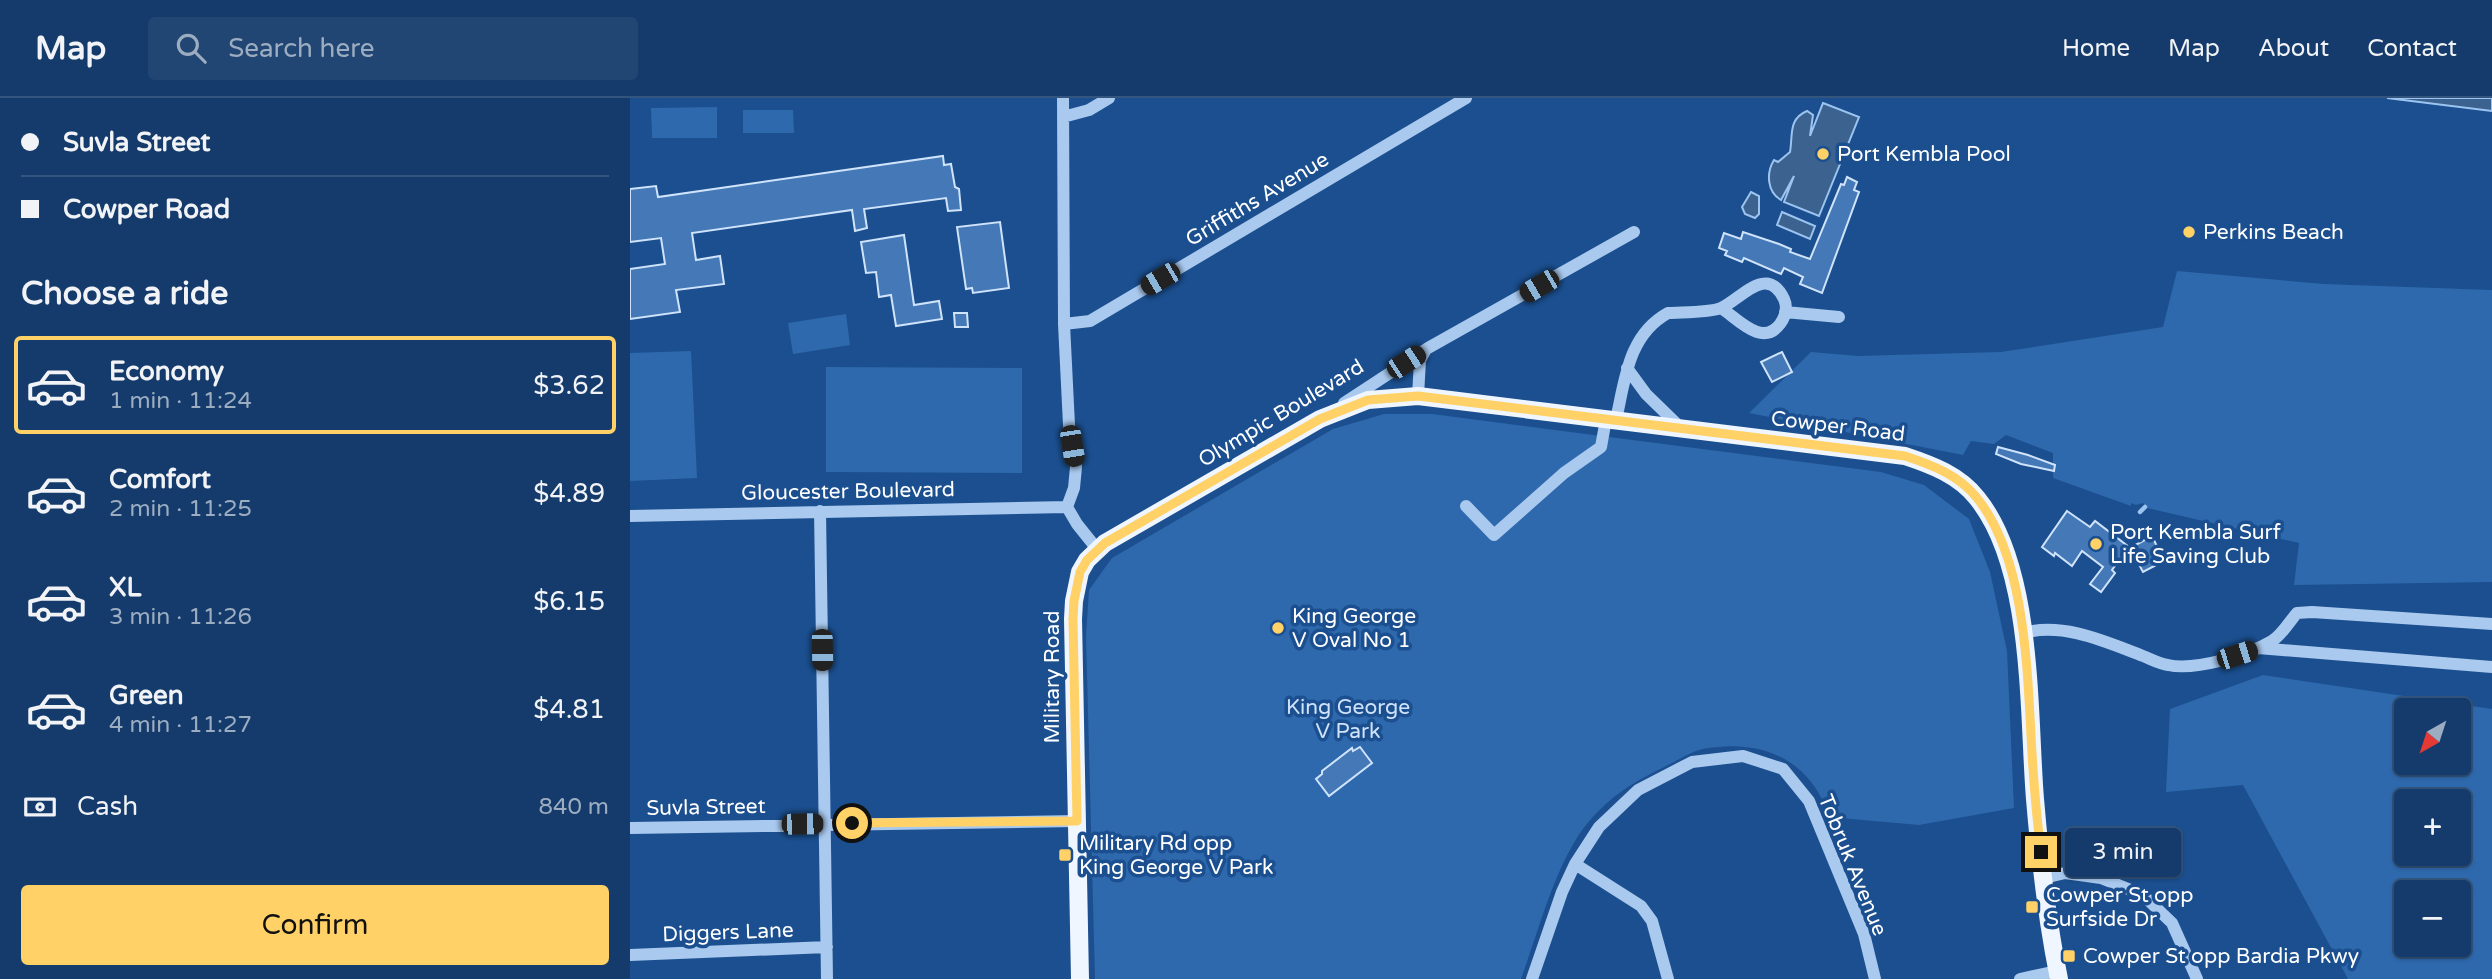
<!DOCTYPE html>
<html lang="en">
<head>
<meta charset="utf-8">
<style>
	body { margin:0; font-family:"Varela Round",sans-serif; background:#214673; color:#f1f3f6; height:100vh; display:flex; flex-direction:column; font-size:26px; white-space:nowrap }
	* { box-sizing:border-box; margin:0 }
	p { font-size:23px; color:#9dadc1 }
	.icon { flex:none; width:38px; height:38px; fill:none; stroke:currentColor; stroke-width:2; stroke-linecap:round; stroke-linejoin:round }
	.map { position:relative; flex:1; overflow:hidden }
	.details { display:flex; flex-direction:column; background:#143b6b; width:630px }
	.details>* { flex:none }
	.hud { display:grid; align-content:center; height:154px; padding:0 21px; background:#143b6b }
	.needle { width:46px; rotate:219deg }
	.tools { position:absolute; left:1764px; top:600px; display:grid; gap:14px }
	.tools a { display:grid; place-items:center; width:77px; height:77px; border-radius:7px; background:#143b6b; box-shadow:0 2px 5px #0004,0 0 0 2px #33557e; font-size:35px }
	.end { position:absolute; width:32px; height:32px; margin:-16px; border:9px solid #ffd166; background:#111; box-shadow:0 0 0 4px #111 }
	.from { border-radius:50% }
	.bubble { position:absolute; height:49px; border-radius:7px; background:#143b6b; box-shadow:0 2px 5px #0004,0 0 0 2px #33557e; font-size:23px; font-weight:600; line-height:49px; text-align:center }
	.car { position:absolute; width:21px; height:42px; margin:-21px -10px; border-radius:9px; box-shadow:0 0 5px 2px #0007; background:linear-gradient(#222 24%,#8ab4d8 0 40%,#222 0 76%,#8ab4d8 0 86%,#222 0) }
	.hud b { display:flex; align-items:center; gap:24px; height:66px; font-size:26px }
	.hud b+b { border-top:2px solid #33557e }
	.hud i { width:18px; height:18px; background:#f1f3f6 }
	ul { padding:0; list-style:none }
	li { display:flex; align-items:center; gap:21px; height:98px; margin:0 14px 10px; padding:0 7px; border:4px solid transparent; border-radius:7px }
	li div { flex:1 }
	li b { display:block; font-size:26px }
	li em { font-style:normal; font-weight:600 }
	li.current { border-color:#ffd166 }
	li>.icon { width:63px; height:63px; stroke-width:1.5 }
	h2 { padding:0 21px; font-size:32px; line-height:84px }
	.pay { display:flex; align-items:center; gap:18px; height:77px; padding:0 21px; font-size:26px }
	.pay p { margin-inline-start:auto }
	.cta { display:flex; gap:14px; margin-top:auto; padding:14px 21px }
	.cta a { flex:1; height:80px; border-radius:7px; background:#ffd166; color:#111; font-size:28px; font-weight:600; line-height:80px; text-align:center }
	header { display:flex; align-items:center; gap:42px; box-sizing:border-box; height:98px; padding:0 35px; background:#143b6b; border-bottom:2px solid #33557e }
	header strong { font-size:33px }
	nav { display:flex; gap:38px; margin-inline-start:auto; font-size:24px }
	.search { width:490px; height:63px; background:#214673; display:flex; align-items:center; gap:18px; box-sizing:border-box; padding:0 24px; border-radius:7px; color:#9dadc1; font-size:26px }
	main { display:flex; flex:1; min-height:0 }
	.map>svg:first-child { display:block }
</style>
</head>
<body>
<header>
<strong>Map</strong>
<div class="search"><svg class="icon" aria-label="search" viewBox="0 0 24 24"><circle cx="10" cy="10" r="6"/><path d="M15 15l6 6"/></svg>Search here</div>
<nav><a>Home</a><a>Map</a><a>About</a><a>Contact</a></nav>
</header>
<main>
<section class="details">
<div class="hud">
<b><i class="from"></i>Suvla Street</b>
<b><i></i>Cowper Road</b>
</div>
<h2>Choose a ride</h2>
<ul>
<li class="current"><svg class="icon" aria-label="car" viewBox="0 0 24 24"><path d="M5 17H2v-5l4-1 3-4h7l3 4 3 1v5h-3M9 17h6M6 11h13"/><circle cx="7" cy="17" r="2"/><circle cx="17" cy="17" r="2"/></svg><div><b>Economy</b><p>1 min · 11:24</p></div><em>$3.62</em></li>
<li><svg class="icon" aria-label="car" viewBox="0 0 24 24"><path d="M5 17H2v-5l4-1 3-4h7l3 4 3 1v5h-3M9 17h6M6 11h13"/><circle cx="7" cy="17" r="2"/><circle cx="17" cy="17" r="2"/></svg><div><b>Comfort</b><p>2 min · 11:25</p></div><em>$4.89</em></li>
<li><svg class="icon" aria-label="car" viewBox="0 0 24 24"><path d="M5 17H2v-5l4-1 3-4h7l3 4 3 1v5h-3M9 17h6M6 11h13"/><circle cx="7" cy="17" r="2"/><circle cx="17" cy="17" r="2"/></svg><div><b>XL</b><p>3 min · 11:26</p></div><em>$6.15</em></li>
<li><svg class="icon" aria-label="car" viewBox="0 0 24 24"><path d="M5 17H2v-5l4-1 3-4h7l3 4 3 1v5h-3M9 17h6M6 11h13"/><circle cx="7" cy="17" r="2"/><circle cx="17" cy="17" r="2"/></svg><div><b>Green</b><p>4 min · 11:27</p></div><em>$4.81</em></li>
</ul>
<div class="pay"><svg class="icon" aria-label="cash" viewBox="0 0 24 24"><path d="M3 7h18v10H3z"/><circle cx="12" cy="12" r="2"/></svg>Cash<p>840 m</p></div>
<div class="cta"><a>Confirm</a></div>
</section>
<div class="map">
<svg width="1862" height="881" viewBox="0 0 1862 881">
	<rect width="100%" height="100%" fill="#1b4f8f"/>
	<!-- green -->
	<path fill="#2e69ad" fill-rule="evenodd" d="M87,9V40H22L21,10Z
		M113,12H163L164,35H113Z
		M1547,173L1694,186L1862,192V484L1664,487L1669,445L1517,410L1513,405L1506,407L1501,405V408L1423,380V355L1376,337L1364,346L1341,343L1333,357L1119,315L1181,254L1228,258L1371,254L1533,229Z
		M216,216L220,247L163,256L158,225Z
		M61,253L67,380L0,383V255Z
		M196,269L392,270V375L196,374Z
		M754,316H802L1251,374L1294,387L1339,421L1360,474L1377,553L1384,710L1289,727L1199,719C1181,661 1131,640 1073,651C1063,653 1053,659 1044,664C1010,681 987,692 961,721C927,759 909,832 891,881H465L456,538L459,492L482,460L703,331Z
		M1633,577L1862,611V881H1718L1613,687L1536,694L1540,611ZM1776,612H1829V665H1776ZM1776,704H1829V756H1776ZM1776,794H1829V847H1776Z"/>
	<!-- water -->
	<path fill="#3c6290" stroke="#9cc4f0" stroke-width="2" d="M1757,0H1862V13Z
		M1193,5L1229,19L1189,118L1154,104L1164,78L1151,102C1137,94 1136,75 1144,62L1148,64L1160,54C1163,37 1158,21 1177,13L1183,17L1180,38Z
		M1121,94L1129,98V116L1125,120L1115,116L1112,109Z
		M1152,114L1185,128L1180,141L1147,127Z"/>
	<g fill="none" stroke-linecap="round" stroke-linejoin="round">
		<!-- stream -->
		<path stroke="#9cc4f0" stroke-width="4.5" d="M1510,414L1515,409"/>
	</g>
	<!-- building -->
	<path fill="#4478b7" stroke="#cfe3fa" stroke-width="2" d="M313,58L314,67L321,66L325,89L329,91L331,112L318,113L316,100L234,111L237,130L225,133L222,112L62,135L66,162L90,158L94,186L46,192L50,214L0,221V171L35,166L31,140L0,144V91L26,88L28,99Z
		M1217,79L1227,84L1224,92L1229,94L1192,195L1170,186L1173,179L1154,170L1151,176L1114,160L1112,164L1095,157L1097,153L1089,150L1094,135L1111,141L1113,134L1149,146L1161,151L1160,154L1180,161L1211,86L1214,87Z
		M370,124L379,190L343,195L342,190L336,191L327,129Z
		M274,137L284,207L309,203L312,221L266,228L261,197L249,199L246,174L236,175L231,144Z
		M324,215H337L338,229H325Z
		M1152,254L1162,274L1142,284L1131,264Z
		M1368,349L1398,357L1425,367L1424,373L1391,366L1366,356Z
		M1437,413L1460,429L1465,423L1499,449L1482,472L1485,475L1471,494L1460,486L1473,469L1452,453L1442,468L1425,455L1424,458L1412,449Z
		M1522,438L1534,463L1513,474L1500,450Z
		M730,649L742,665L699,698L686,681L692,676V673L722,650L723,653Z"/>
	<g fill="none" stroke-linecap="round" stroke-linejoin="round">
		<!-- minor -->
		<path stroke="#a9c9ee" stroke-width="12" d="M433,0L434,226L439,327L446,369L444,390L437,409L447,426L467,451
			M433,19L459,12L479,0
			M1155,214L1209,219
			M434,226L460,223L836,0
			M997,270L1016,296L1053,332
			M788,298L790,262L795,253
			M714,305L798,250L1004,134
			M986,322C995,282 998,237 1038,215C1052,214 1079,215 1091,210C1110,202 1137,165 1154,201C1158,210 1155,219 1150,226C1132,250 1107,220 1091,210
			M836,408L864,437L934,375L971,349L976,321
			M190,413L197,881
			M0,418L437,409
			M1394,535C1433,524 1476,544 1513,558C1521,561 1530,566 1538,567C1565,573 1619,557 1642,543C1652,537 1659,524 1667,515L1682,514L1862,526
			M1628,550L1862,569
			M0,730L447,723
			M945,766L1011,808L1022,823L1038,881
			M1414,780L1435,775L1471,780L1513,797L1542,825L1567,881
			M0,857L197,849
			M902,881L932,794L945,766L969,729L1008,692L1062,664L1113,658L1153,671L1179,703L1234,836L1245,881
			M1390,881L1427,873"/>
		<!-- major -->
		<path stroke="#f0f6ff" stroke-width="18" d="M450,881L443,521L444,503L450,474L457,462L475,445L690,321L738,302L788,298L1275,358C1302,367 1329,377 1347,400C1404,470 1398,615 1405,701C1410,761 1417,822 1429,881"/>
	</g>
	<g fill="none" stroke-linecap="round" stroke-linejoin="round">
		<!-- route -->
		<path stroke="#ffd166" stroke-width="9" d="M222,725L447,723L443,521L444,503L450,474L457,462L475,445L690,321L738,302L788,298L1275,358C1302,367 1329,377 1347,400C1394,458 1397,565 1401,637C1403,676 1406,715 1411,754"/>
	</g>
	<!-- markers -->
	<g fill="#ffd166" stroke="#1b4f8f" stroke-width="2.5">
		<circle cx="1193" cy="56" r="7"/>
		<circle cx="1559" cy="134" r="7"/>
		<circle cx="1466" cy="446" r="7"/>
		<circle cx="648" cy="530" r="7"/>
		<rect x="428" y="750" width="14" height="14" rx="3.5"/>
		<rect x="1395" y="802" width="14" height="14" rx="3.5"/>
		<rect x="1432" y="851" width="14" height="14" rx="3.5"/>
	</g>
	<g text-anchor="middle" stroke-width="7" stroke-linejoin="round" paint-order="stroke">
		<!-- poi labels -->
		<g font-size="21" fill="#fff" stroke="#1b4f8f" text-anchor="start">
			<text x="1207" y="63">Port Kembla Pool</text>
			<text x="1573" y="141">Perkins Beach</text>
			<text x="1480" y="441">Port Kembla Surf<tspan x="1480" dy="24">Life Saving Club</tspan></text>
			<text x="662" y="525">King George<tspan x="662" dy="24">V Oval No 1</tspan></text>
			<text x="449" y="752">Military Rd opp<tspan x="449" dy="24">King George V Park</tspan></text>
			<text x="1416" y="804">Cowper St opp<tspan x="1416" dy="24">Surfside Dr</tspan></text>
			<text x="1453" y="865">Cowper St opp Bardia Pkwy</text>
		</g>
		<!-- street labels -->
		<g font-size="21" fill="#fff" stroke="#1b4f8f">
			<text transform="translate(627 101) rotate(-31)" y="7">Griffiths Avenue</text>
			<text transform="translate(651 315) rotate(-31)" y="7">Olympic Boulevard</text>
			<text transform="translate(1208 328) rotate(7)" y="7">Cowper Road</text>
			<text transform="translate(218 393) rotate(-1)" y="7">Gloucester Boulevard</text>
			<text transform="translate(422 579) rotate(-90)" y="7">Military Road</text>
			<text transform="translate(76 709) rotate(-1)" y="7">Suvla Street</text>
			<text transform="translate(1223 767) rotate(68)" y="7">Tobruk Avenue</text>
			<text transform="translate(98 834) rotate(-2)" y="7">Diggers Lane</text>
		</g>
		<!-- park labels -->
		<g font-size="21" fill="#cfe3fa" stroke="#1b4f8f">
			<text x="718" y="616">King George<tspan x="718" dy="24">V Park</tspan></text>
		</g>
	</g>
</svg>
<div class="tools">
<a><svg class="needle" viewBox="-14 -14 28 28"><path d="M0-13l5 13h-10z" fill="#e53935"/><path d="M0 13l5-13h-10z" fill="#9dadc1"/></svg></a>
<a>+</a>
<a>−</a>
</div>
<i class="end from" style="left:222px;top:725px"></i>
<i class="end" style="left:1411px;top:754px"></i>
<div class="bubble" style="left:1435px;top:730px;width:116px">3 min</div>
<i class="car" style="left:530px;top:181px;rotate:240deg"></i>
<i class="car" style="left:909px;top:188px;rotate:240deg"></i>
<i class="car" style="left:776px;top:264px;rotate:57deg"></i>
<i class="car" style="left:442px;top:348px;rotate:171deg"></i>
<i class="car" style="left:192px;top:552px;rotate:179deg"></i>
<i class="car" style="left:1607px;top:557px;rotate:72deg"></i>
<i class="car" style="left:172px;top:726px;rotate:89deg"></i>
</div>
</main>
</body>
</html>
